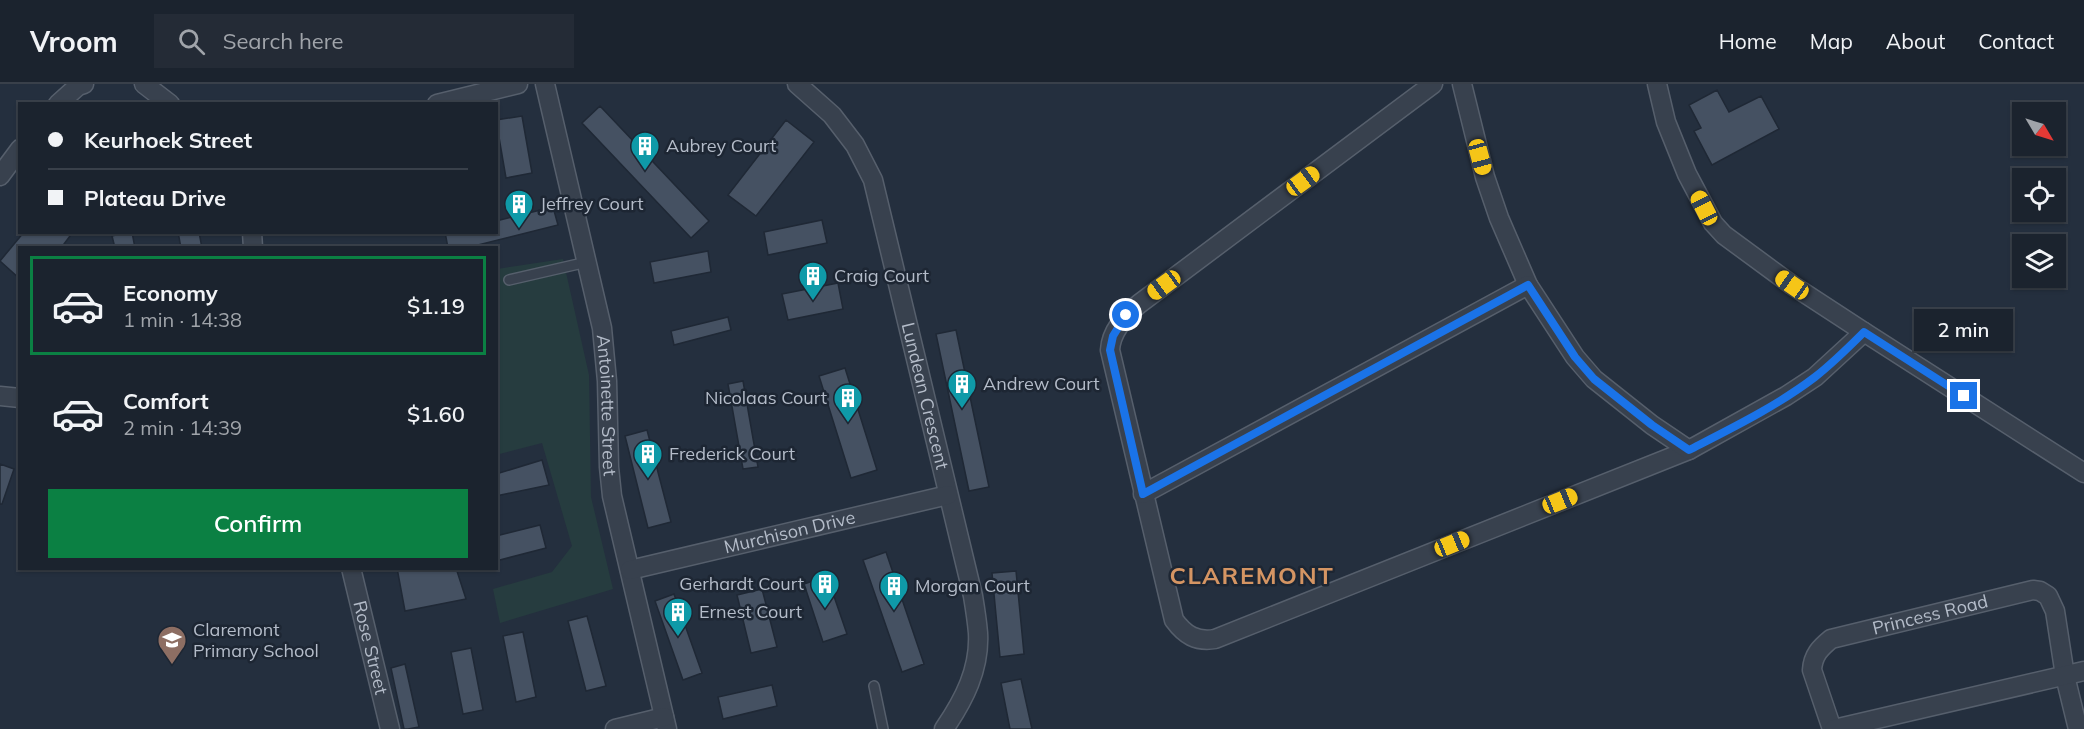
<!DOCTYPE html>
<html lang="en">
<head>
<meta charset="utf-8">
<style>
	body { margin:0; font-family:Mulish,sans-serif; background:#242b36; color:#f1f3f6; height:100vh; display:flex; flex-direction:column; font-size:22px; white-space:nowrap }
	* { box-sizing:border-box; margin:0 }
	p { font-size:20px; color:#a0a4aa }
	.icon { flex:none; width:33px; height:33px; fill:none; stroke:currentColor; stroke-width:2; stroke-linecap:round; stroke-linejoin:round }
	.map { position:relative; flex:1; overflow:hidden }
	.drawer { position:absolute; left:18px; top:162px; width:480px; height:324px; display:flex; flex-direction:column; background:#1b232e; border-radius:0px; box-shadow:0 2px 4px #0004,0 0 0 2px #39404a }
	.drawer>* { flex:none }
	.top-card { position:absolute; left:18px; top:18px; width:480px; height:132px; border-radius:0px; box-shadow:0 2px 4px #0004,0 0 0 2px #39404a; display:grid; align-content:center; height:132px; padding:0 30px; background:#1b232e }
	.needle { width:39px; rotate:128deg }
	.fabs { position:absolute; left:2012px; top:18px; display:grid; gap:12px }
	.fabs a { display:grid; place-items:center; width:54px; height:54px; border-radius:0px; background:#1b232e; box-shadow:0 2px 4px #0004,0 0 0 2px #39404a; font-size:30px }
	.end { position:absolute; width:27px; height:27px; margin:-14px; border:8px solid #1a73e8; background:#fff; box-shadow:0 0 0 3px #fff }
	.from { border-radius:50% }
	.bubble { position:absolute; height:42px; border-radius:0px; background:#1b232e; box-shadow:0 2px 4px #0004,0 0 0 2px #39404a; font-size:20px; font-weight:600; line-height:42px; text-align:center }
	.car { position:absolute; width:18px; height:36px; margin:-18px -9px; border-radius:8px; box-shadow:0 0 4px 2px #0007; background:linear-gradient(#f5c518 24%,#345 0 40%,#f5c518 0 76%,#345 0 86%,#f5c518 0) }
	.top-card b { display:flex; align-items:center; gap:21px; height:57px; font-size:22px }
	.top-card b+b { border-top:2px solid #39404a }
	.top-card i { width:15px; height:15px; background:#f1f3f6 }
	ul { padding:10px 0 0; list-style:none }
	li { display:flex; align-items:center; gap:18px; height:99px; margin:0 12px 9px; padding:0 18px; border:3px solid transparent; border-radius:0px }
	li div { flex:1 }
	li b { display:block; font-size:22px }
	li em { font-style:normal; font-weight:600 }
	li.selected { border-color:#0b8043 }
	li>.icon { width:54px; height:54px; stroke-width:1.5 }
	.action { display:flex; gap:12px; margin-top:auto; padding:12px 30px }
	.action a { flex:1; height:69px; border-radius:0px; background:#0b8043; color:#fff; font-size:24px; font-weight:600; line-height:69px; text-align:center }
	header { display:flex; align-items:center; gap:36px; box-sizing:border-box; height:84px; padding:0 30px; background:#1b232e; border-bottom:2px solid #39404a }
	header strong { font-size:28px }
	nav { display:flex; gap:33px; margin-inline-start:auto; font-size:21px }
	.search { width:420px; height:54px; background:#242b36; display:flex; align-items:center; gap:15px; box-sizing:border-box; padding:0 21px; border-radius:0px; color:#a0a4aa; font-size:22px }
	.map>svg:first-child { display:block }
</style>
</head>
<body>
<header>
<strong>Vroom</strong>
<div class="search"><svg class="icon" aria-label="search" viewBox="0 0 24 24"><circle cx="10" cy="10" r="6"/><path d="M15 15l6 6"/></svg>Search here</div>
<nav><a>Home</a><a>Map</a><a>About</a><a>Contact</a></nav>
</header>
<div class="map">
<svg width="2084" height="645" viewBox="0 0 2084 645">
	<rect width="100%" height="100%" fill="#242f3e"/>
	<!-- green -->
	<path fill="#263c3f" d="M563,175L589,291L591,413L613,505L500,539L493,505L552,488L572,462L542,359L496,371L497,185Z"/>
	<!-- building -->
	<path fill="#455162" stroke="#1f2835" stroke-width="1.5" d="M1717,6L1729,28L1761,12L1779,45L1712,81L1694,47L1701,44L1689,21Z
		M600,22L709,137L691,154L582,39Z
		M522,32L532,89L506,94L496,36Z
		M786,36L814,58L756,132L728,111Z
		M553,123L558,141L466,164H448L445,148H496V137Z
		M822,136L827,159L768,171L764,148Z
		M24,148H73L61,164H20V195L0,177Z
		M127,148H132L135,164H115L112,152Z
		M178,148H199L202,164H181Z
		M708,167L711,188L654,199L650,178Z
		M838,199L843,225L788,236L782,210Z
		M728,233L731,246L674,261L671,247Z
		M956,246L989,403L969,407L936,250Z
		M845,284L877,386L851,394L819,292Z
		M743,297L758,383L743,385L728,300Z
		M647,346L671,438L648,444L625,352Z
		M542,376L549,401L496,412V390Z
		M0,380L14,385L2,420H0Z
		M540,441L546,464L496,477V452Z
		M886,468L924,580L902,588L863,476Z
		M397,484H456L466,515L405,527Z
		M1016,487L1024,570L1000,573L992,489Z
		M827,492L847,550L823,558L804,500Z
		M762,505L777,563L751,569L737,511Z
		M674,510L702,589L683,596L655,517Z
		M587,532L606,602L586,607L568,537Z
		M523,548L536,613L516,618L503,552Z
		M471,564L483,626L463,630L451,568Z
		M405,580L419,643L408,645H404L391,584Z
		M1021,595L1032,645H1010L1001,599Z
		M772,601L777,622L723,635L718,613Z"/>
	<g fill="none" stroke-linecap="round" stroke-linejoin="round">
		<!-- service casing -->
		<g stroke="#565f6c" stroke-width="12">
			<path id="service" d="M509,196L587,178
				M874,602L883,645"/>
		</g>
		<!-- minor casing -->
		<g stroke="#565f6c" stroke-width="21">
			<g id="minor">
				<path d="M144,0L170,20"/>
				<path id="s1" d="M545,0L602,244L607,297L609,383L612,412L667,645"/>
				<path id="s2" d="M797,0L832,31L855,61L873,96L973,512C975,524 977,537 978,549C980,585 964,616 944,645"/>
				<path d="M1433,0L1139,220C1125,232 1111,247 1110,266L1174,536C1185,551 1196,558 1215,555L1689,366L1786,312L1815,293L1864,248"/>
				<path d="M1462,0L1485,93L1499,134L1528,201L1575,273L1594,295L1652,341L1689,366"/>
				<path d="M1657,0L1666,38L1687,90L1713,139L1724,151L1792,201L1864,248L2084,389"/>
				<path d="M58,20L78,2L84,0"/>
				<path d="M437,20L518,0"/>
				<path d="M0,92L20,65"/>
				<path d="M252,148L253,164"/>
				<path d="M0,312L20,314"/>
				<path d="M1143,410L1528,201"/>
				<path id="s3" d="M351,484L390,645"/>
				<path id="s4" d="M630,486L948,411"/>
				<path d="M615,645L664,633"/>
				<path id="s5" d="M1832,645L1812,586C1813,571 1820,564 1831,555L2033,506L2040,507L2048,512L2055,527L2065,592L2078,645"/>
				<path d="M1834,645L2084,587"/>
			</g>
		</g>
		<!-- service -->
		<use href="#service" stroke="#38414e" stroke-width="9"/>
		<!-- minor -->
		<use href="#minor" stroke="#38414e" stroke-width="18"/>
	</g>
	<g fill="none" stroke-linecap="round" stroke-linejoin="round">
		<!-- route -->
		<path stroke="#1a73e8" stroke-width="8" d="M1126,231L1113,252L1110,266L1143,410L1528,201L1575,273L1594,295L1652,341L1689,366C1732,344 1777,322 1815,293C1833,279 1848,264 1864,248L1964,312"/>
	</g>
	<!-- icons -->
	<defs>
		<g id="building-pin" transform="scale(1.5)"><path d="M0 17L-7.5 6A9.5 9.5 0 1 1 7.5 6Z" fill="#0f9aa8" stroke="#1d2633"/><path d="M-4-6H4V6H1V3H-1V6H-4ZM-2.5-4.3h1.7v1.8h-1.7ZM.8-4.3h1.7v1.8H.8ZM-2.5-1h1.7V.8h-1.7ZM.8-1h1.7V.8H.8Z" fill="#fff"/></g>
		<g id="school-pin" transform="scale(1.5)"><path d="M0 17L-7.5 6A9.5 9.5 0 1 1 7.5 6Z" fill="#8d6e63" stroke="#1d2633"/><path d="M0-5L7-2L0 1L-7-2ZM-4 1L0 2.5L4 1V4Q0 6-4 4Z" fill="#fff"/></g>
	</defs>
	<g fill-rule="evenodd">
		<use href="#building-pin" x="645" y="62"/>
		<use href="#building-pin" x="519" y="120"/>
		<use href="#building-pin" x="813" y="192"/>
		<use href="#building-pin" x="962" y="300"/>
		<use href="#building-pin" x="848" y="314"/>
		<use href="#building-pin" x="648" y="370"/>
		<use href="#building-pin" x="825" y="500"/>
		<use href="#building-pin" x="894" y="502"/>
		<use href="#building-pin" x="678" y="528"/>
		<use href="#school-pin" x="172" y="556"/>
	</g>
	<g text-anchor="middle" stroke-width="5" stroke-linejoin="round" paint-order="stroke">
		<!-- poi labels -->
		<g font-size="18" fill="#b4bcc9" stroke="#1d2633" text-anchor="start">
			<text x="666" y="68">Aubrey Court</text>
			<text x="540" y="126">Jeffrey Court</text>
			<text x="834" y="198">Craig Court</text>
			<text x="983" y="306">Andrew Court</text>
			<text x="827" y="320" text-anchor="end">Nicolaas Court</text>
			<text x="669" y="376">Frederick Court</text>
			<text x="804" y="506" text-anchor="end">Gerhardt Court</text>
			<text x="915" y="508">Morgan Court</text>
			<text x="699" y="534">Ernest Court</text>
			<text x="193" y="552">Claremont<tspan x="193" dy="21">Primary School</tspan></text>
		</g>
		<!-- street labels -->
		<g font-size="18" fill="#b4bcc9" stroke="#1d2633">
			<text dy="6" stroke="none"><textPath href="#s2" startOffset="346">Lundean Crescent</textPath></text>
			<text dy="6" stroke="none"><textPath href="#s1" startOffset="328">Antoinette Street</textPath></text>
			<text dy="6" stroke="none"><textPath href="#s4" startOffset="164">Murchison Drive</textPath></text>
			<text dy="6" stroke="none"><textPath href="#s5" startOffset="202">Princess Road</textPath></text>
			<text dy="6" stroke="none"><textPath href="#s3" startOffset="82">Rose Street</textPath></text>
		</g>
		<!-- district labels -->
		<g font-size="24" font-weight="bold" letter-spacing="1.5" fill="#d59563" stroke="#1d2633">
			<text x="1252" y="500">CLAREMONT</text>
		</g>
	</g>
</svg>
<div class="fabs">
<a><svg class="needle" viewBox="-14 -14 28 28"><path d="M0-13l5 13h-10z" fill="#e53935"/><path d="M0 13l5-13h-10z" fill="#a0a4aa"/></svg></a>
<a><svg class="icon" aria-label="locate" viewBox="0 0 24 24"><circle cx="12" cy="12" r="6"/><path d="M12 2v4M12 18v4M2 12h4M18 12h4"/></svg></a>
<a><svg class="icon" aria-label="layers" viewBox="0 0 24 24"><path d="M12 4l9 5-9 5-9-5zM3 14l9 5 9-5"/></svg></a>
</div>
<i class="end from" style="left:1126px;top:231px"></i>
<i class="end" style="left:1964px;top:312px"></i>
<div class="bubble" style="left:1914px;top:225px;width:99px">2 min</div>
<i class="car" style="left:1480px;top:73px;rotate:165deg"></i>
<i class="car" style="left:1303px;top:97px;rotate:54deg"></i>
<i class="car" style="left:1704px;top:124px;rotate:333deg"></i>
<i class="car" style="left:1164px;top:201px;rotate:234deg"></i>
<i class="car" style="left:1792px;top:201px;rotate:305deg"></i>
<i class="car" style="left:1560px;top:417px;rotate:68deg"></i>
<i class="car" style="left:1452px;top:460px;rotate:68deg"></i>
<div class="top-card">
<b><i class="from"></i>Keurhoek Street</b>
<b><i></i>Plateau Drive</b>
</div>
<section class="drawer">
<ul>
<li class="selected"><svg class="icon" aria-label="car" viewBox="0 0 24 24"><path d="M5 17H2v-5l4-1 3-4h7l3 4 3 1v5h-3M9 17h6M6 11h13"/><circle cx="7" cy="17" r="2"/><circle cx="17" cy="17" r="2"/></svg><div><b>Economy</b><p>1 min · 14:38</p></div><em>$1.19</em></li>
<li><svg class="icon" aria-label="car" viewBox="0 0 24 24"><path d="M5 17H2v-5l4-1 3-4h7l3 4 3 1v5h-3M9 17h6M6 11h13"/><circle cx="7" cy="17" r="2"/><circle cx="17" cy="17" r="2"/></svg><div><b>Comfort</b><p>2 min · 14:39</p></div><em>$1.60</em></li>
</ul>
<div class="action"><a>Confirm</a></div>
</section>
</div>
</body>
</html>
